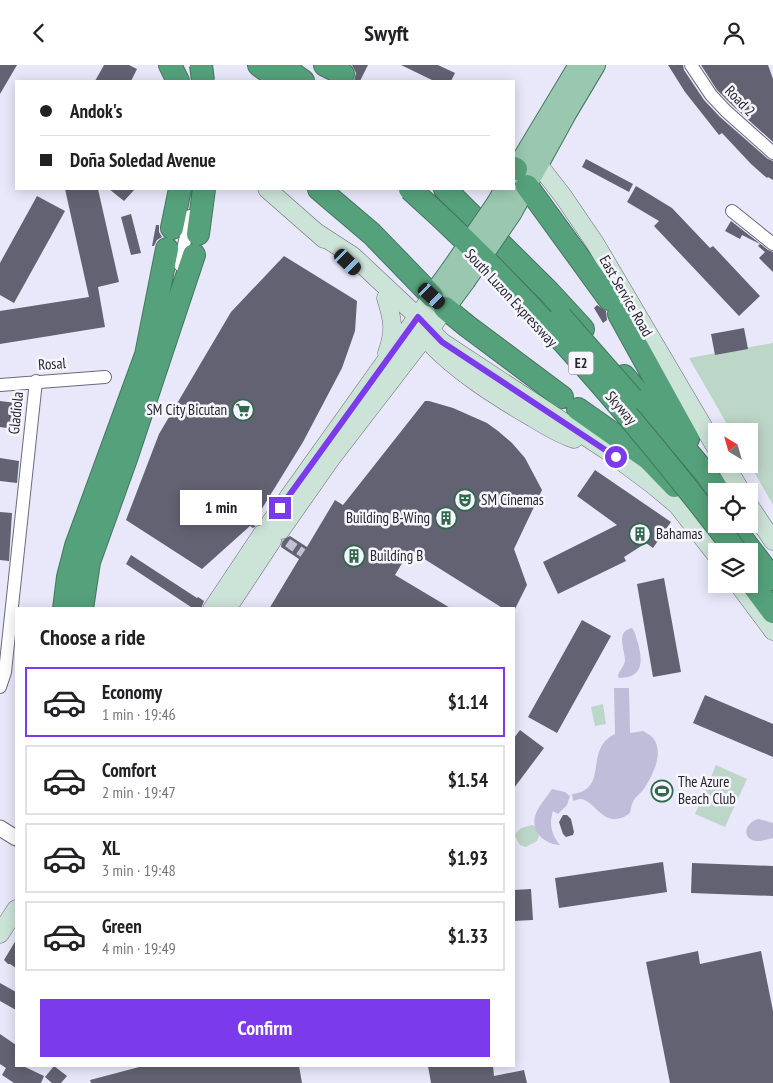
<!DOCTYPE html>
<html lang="en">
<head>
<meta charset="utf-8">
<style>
	body { margin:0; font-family:"PT Sans Narrow",sans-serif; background:#f6f6f6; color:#202124; height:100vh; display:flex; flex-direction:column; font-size:19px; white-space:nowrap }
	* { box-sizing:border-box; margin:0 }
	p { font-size:16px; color:#757577 }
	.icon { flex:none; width:28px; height:28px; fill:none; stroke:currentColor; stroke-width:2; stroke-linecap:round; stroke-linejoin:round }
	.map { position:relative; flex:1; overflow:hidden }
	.details { position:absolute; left:15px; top:542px; width:500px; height:460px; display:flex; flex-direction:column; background:#fff; border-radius:0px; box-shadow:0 2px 12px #0003 }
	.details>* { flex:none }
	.banner { position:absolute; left:15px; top:15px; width:500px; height:110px; border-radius:0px; box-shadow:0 2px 12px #0003; display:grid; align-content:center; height:110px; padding:0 25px; background:#fff }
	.needle { width:32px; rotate:323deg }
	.tools { position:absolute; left:708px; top:358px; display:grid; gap:10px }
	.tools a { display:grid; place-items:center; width:50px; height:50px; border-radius:0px; background:#fff; box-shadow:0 2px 12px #0003; font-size:25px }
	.end { position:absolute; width:22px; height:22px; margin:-11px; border:6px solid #7c3aed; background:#fff; box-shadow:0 0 0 2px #fff }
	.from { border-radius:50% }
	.bubble { position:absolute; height:35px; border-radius:0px; background:#fff; box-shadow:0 2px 12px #0003; font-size:16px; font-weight:600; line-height:35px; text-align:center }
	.car { position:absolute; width:15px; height:30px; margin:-15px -8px; border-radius:6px; box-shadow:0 0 4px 1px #0007; background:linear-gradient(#222 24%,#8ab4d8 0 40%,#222 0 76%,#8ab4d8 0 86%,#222 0) }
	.banner b { display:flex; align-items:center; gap:18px; height:48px; font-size:19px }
	.banner b+b { border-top:1px solid #e0e0e0 }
	.banner i { width:12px; height:12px; background:#202124 }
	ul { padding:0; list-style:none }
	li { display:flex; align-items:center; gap:15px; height:70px; margin:0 10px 8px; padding:0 15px; border:2px solid #e0e0e0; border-radius:0px }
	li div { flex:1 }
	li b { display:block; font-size:19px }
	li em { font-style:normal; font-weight:600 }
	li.selected { border-color:#7c3aed }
	li>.icon { width:45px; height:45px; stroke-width:1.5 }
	h2 { padding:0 25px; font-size:22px; line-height:60px }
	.button { display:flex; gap:10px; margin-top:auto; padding:10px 25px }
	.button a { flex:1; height:58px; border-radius:0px; background:#7c3aed; color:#fff; font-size:20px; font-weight:600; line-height:58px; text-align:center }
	header { display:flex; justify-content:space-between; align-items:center; height:65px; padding:0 25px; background:#fff; font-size:22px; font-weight:600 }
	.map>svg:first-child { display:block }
</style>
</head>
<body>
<header><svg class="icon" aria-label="back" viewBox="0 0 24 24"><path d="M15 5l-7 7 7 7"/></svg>Swyft<svg class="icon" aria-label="person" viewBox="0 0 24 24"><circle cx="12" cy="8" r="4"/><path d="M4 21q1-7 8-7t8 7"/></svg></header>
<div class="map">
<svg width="773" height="1018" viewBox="0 0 773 1018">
	<rect width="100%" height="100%" fill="#e9e8fb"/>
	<!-- green -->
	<path fill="#bcd6c7" d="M773,278V440L749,398V366H731L689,293Z
		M603,639L606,659L595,661L591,642Z
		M716,700L747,714L725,762L695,749Z
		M532,760L535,761L539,771L537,776L526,782L520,780L515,771L516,768L521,763Z"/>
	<!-- water -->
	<path fill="#bfbdda" d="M632,563C636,568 636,573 638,578C643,597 643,613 619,613L618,611C619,605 624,602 625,596C625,585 615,566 632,563Z
		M614,623H629L630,668L643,666C646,668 651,670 653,673C665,688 652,712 643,725C640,729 635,732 633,737C631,740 631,744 630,748C605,767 596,736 581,734C578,734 576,735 573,736L572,729C610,725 583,684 615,669Z
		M552,724L565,727L570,731L567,740L558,749L553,746C549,759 551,769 560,780C545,779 531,768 535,751C538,741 547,732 552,724Z
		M759,754L773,758V773C767,774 758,778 752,775C740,769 749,755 759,754Z"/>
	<!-- building -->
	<path fill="#636272" d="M0,0H17L0,29Z
		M104,0H129L137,4L131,16H95Z
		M352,0H368L360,16H354L356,8Z
		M401,0H438L455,8L451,16H434Z
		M668,0H683L684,5L704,35L720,52L768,94L773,96V115L768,112L767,113L751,99L722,68L719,70L685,27Z
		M701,0H768L773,14V77L732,40L717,25Z
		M586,94L633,119L629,127L582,102Z
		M636,121L672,143L710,183L713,181L760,231L739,251L654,161L659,156L627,137Z
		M65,124H98L119,217L98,222L105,262L0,279V246L89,232Z
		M109,124H135L124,136Z
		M37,131L65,146L14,238L0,230V198Z
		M131,149L141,188L131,190L121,152Z
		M731,156L768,185L773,187V207L759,193L765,187L758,181L760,179L742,170L740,174L725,166Z
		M156,160H159V167L162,172L157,175L154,181H152Z
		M284,191L357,236L355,266L342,303L303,377L258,450L261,452L260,459L253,463L250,461L202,504L126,455L159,369L231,247Z
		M597,240L606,246L607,255L603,258L594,243Z
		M744,263L748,284L715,290L711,269Z
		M0,336L24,339L20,365L0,362Z
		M425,336H429L453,343L487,358L498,366L512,378L525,393L542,425L514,484L527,520L515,544H504L410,485L395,510L452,544H269L299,494L281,482L282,475L290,471L307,482L335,435L343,440Z
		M0,393L19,396L17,418L0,416Z
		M595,405L671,457L653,483L646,478L624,492L626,496L558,529L543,497L617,460L577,431Z
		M0,447L12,448L9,496L0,495Z
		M131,490L197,533L198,532L204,536L201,544H194L126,499Z
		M664,513L681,607L653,612L637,519Z
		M582,555L611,571L557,668L528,652Z
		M705,630L773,659V692L693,658Z
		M520,665L544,683L514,723V673Z
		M563,750H567L571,754L574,767L573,770L566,772L563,769L559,757Z
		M663,797L667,827L559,843L555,813Z
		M692,798L773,801V831L691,828Z
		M531,824L533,855L514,856V825Z
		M16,875V903L10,899H8L4,895Z
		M698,886L700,899L761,886L773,946V1018H670L646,897Z
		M0,918L16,927V945L0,936Z
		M0,969L16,980V1001H23L44,1011L41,1018H14L2,1010L6,1003L0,999Z
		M54,1001L67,1011L61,1018H52L45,1012Z
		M143,1001H299L302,1018H91L90,1015Z
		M428,1001H493L494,1011L524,1005L527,1018H431Z"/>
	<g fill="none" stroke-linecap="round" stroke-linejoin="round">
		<!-- pedestrian-tunnel -->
		<path stroke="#c2c1d2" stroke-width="9" stroke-dasharray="9 4.5" stroke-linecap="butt" d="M254,455L303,488"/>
		<!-- minor casing -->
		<g stroke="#6b6a7a" stroke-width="14">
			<path id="minor" d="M691,0L711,30L726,46L773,88
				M732,146L773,179
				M180,200L190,151
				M0,320L105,312
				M0,622L5,607L36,316"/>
		</g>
		<!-- tertiary casing -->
		<g stroke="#6b6a7a" stroke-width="17">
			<path id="tertiary" d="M0,763L16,773"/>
		</g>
		<!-- secondary casing -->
		<g stroke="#6b6a7a" stroke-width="19">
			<path id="secondary" d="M531,90L563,131L595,178L716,383
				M267,124L324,174
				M316,167L353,191L418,252L442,277L606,385L653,420L677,440L716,490
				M386,233C393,255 395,266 387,288
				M427,275C457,307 495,331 533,353C546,361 559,369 574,374
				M725,399L741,426
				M749,440L773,476
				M270,458L432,231
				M281,465L330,395L430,265L445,243
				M738,519L773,566
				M212,544L262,469
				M227,544L272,476
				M0,869L16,844"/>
		</g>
		<!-- primary casing -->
		<g stroke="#45765f" stroke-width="22">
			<path id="primary" d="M514,108L579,0
				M497,138L505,124
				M512,147L567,47L595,0
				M451,205L432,231L445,243L465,216"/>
		</g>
		<!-- motorway casing -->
		<g stroke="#45765f" stroke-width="24">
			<path id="motorway" d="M170,0L178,16
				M259,0L281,16
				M281,0L303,16
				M325,0L343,9
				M514,103L516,104
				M527,121L609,234
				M319,124L372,169L432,231
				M445,124L549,227L583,264
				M172,163L180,124
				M198,169L204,124
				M445,243L467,261L562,332
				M619,249L688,374
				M624,311L707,410L718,426
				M578,344L649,394L675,421
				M731,459L773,514
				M749,515L773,547
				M64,544L68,512L76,481L146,290L167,184
				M82,544L89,497L127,391L194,190"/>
		</g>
		<!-- minor -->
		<use href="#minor" stroke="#fff" stroke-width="12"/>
		<!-- tertiary -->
		<use href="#tertiary" stroke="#fff" stroke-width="15"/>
		<!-- secondary -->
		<use href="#secondary" stroke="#cce3d7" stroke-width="18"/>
		<!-- primary -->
		<use href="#primary" stroke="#99c7b0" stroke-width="20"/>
		<!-- motorway -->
		<use href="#motorway" stroke="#55a17b" stroke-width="22"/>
		<!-- primary-bridge casing -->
		<g stroke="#45765f" stroke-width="22" stroke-linecap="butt">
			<path id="primary-bridge" d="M451,205L497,138
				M465,216L512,147"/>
		</g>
		<!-- motorway-bridge casing -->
		<g stroke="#45765f" stroke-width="24" stroke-linecap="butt">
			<path id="motorway-bridge" d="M201,0L203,16
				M410,124C531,232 638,357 736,486
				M561,252L632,333"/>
		</g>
		<!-- primary-bridge -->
		<use href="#primary-bridge" stroke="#99c7b0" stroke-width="20"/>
		<!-- motorway-bridge -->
		<use href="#motorway-bridge" stroke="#55a17b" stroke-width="22"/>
	</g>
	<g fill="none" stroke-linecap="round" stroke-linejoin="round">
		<!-- route -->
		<path stroke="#7c3aed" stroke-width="6" d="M280,443L418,252L442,277L616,392"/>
	</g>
	<!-- icons -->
	<defs>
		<g id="supermarket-ring" transform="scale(1.125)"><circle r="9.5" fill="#f7f6fe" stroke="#32684d" stroke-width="1.5"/><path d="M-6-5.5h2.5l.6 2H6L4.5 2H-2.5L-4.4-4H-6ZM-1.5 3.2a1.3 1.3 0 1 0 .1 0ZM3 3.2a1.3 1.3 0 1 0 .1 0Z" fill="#32684d"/></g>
		<g id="theatre-ring" transform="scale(1.125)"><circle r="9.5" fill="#f7f6fe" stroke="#32684d" stroke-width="1.5"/><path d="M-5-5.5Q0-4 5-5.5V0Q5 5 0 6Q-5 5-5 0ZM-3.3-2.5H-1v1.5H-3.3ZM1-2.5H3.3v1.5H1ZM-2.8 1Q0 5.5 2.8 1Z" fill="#32684d"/></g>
		<g id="building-ring" transform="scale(1.125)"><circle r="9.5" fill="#f7f6fe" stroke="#32684d" stroke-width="1.5"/><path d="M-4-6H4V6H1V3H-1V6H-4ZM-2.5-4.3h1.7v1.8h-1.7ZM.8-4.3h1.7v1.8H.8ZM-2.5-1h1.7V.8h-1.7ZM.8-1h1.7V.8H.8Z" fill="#32684d"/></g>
		<g id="stadium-ring" transform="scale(1.125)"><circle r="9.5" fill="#f7f6fe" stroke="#32684d" stroke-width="1.5"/><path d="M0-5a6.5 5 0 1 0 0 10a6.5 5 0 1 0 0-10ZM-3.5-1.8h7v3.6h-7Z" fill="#32684d"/></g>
	</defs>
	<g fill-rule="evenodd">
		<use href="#supermarket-ring" x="243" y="345"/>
		<use href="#theatre-ring" x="465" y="435"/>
		<use href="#building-ring" x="446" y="453"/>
		<use href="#building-ring" x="640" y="469"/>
		<use href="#building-ring" x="354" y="491"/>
		<use href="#stadium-ring" x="662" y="726"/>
	</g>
	<g text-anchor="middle" stroke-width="5" stroke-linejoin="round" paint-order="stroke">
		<!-- shield labels -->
		<rect fill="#f7f6fe" stroke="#65646b" stroke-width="1" x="568.5" y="286.5" width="25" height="23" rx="4"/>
		<g font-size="14" font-weight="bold" fill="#26252c">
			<text x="581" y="303">E2</text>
		</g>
		<!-- street labels -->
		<g font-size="15" fill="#26252c" stroke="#f7f6fe">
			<text transform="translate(740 36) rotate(46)" y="5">Road 2</text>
			<text transform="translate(626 231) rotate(60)" y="5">East Service Road</text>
			<text transform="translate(511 233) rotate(47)" y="5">South Luzon Expressway</text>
			<text transform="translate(52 299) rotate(-4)" y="5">Rosal</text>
			<text transform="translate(621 343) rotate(49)" y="5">Skyway</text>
			<text transform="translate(16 348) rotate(-84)" y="5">Gladiola</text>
		</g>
		<!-- poi labels -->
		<g font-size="15" fill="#26252c" stroke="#f7f6fe" text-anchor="start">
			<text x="227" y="350" text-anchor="end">SM City Bicutan</text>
			<text x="481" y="440">SM Cinemas</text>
			<text x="430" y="458" text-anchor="end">Building B-Wing</text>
			<text x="656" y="474">Bahamas</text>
			<text x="370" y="496">Building B</text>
			<text x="678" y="722">The Azure<tspan x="678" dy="17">Beach Club</tspan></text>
		</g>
	</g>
</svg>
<div class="tools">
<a><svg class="needle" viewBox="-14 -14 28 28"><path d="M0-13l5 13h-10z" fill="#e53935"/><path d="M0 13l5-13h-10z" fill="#757577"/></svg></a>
<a><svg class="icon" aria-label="locate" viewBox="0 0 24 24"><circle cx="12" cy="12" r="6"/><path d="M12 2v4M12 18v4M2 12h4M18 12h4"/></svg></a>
<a><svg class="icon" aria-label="layers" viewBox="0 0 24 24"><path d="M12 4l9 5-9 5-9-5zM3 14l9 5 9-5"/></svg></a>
</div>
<i class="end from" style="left:616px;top:392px"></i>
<i class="end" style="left:280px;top:443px"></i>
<div class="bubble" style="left:180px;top:425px;width:82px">1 min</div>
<i class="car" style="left:348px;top:197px;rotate:134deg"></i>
<i class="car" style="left:432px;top:231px;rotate:133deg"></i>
<div class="banner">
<b><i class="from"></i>Andok's</b>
<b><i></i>Doña Soledad Avenue</b>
</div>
<section class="details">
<h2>Choose a ride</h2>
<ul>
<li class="selected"><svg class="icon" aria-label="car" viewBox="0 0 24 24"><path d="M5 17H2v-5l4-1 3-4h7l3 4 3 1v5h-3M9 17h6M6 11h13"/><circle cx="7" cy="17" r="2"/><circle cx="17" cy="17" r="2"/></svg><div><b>Economy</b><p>1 min · 19:46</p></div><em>$1.14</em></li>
<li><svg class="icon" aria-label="car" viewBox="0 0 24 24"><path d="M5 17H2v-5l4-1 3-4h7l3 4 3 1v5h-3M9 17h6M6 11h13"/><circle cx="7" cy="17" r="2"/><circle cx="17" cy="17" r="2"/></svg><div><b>Comfort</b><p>2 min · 19:47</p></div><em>$1.54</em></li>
<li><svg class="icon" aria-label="car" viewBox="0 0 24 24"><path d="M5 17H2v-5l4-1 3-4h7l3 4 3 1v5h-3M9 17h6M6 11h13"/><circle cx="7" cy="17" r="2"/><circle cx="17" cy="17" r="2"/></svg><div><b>XL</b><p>3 min · 19:48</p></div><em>$1.93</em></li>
<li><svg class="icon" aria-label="car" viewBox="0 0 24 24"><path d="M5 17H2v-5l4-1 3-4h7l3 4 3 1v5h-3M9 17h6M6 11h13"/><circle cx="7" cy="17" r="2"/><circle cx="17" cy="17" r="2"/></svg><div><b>Green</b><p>4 min · 19:49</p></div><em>$1.33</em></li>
</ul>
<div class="button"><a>Confirm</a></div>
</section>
</div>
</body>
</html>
